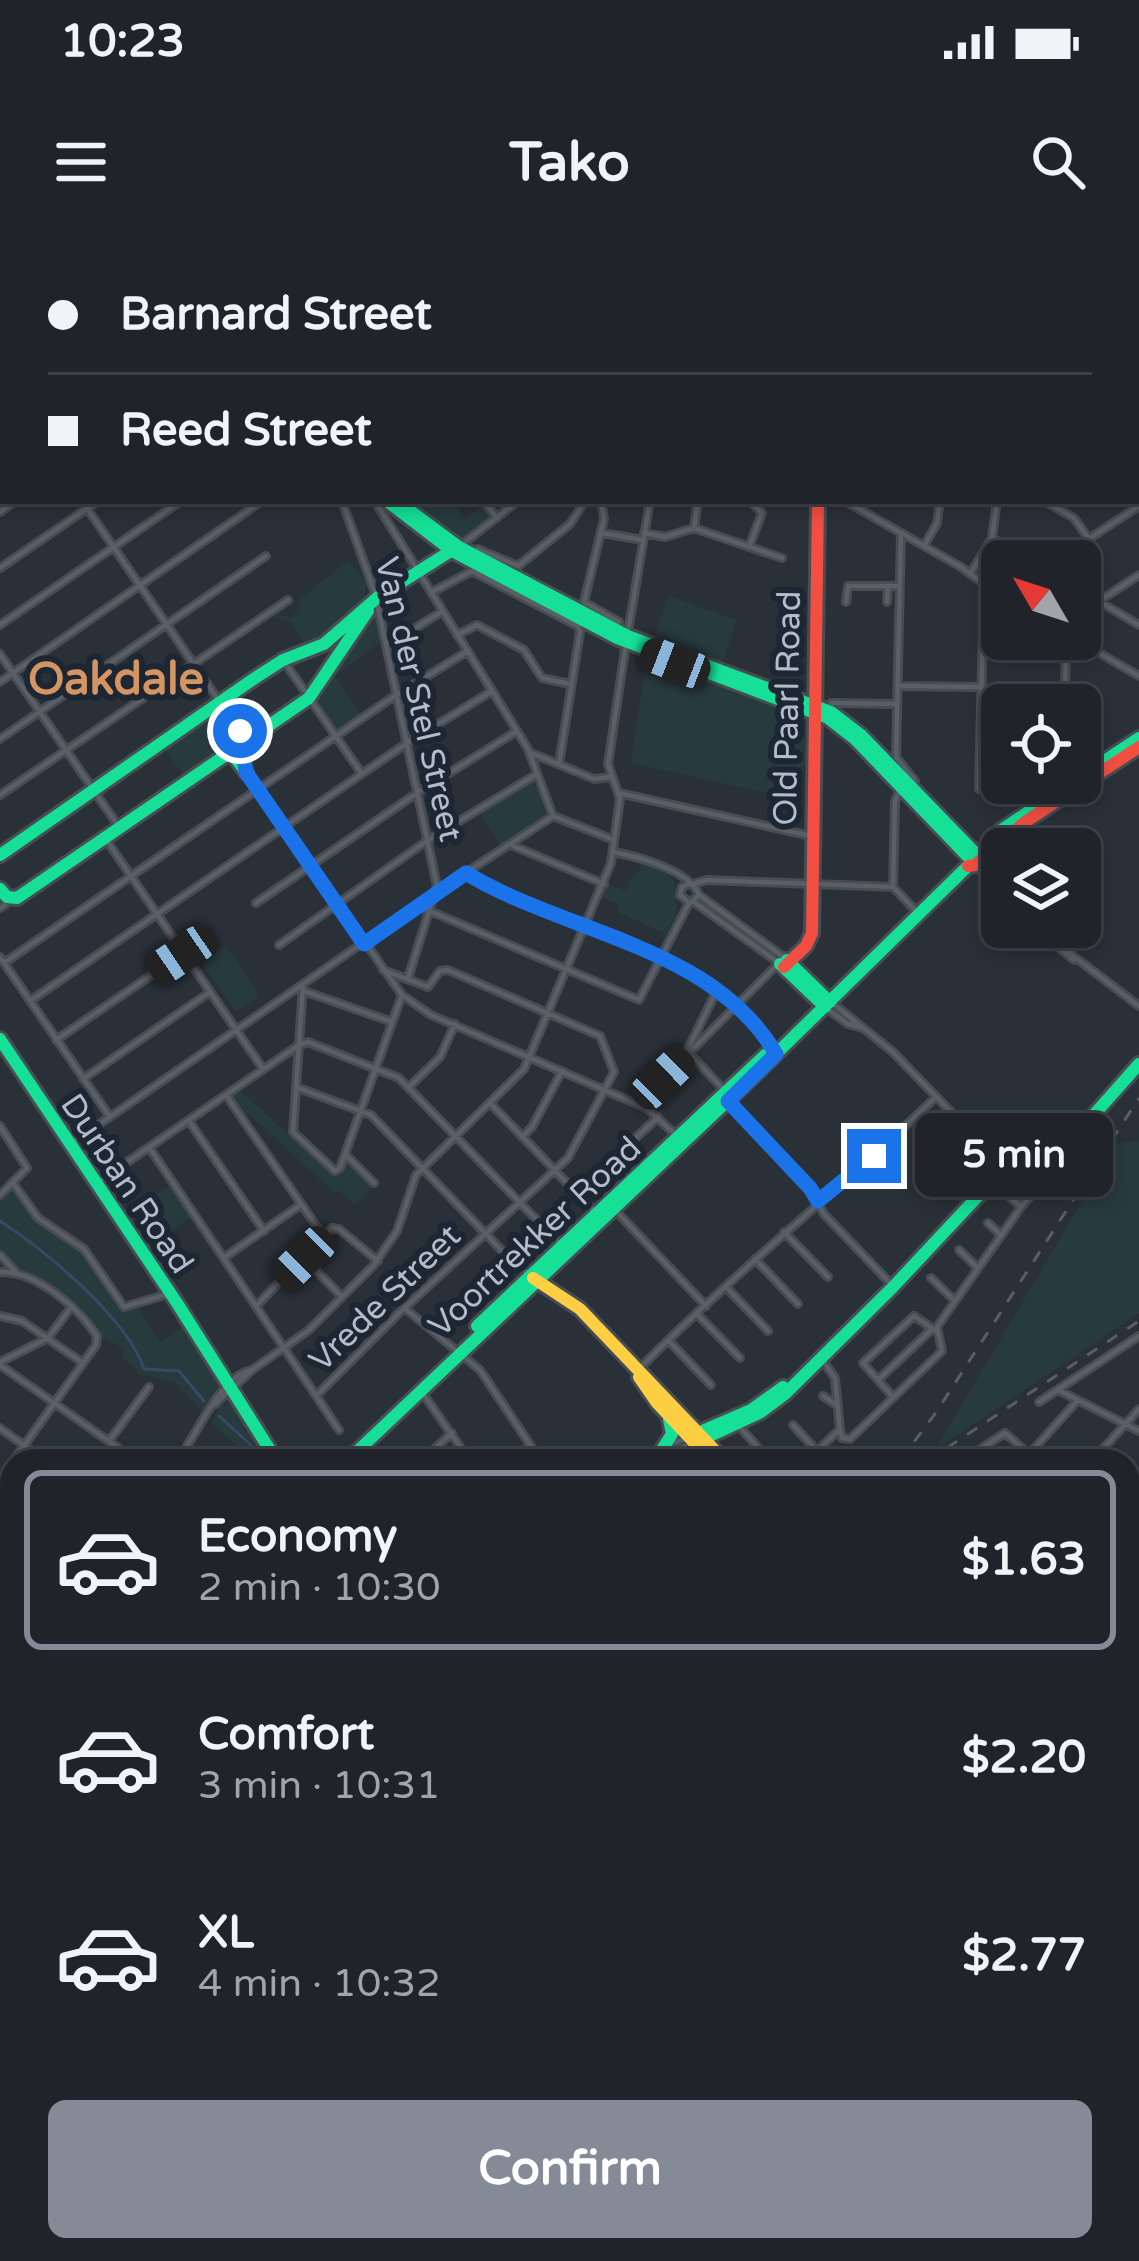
<!DOCTYPE html>
<html lang="en">
<head>
<meta charset="utf-8">
<style>
	body { margin:0; font-family:"Varela Round",sans-serif; background:#282c32; color:#f1f3f6; height:100vh; display:flex; flex-direction:column; font-size:45px; white-space:nowrap }
	* { box-sizing:border-box; margin:0 }
	p { font-size:39px; color:#a2a4a8 }
	.icon { flex:none; width:66px; height:66px; fill:none; stroke:currentColor; stroke-width:2; stroke-linecap:round; stroke-linejoin:round }
	.map { position:relative; flex:1; overflow:hidden }
	.drawer { position:absolute; left:0px; top:1209px; width:1140px; height:813px; display:flex; flex-direction:column; background:#20242a; border-radius:36px 36px 0 0; box-shadow:0 6px 18px #0003,0 0 0 3px #3d4147 }
	.drawer>* { flex:none }
	.hud { position:absolute; left:0px; top:0px; width:1140px; height:264px; box-shadow:0 6px 18px #0003,0 0 0 3px #3d4147; display:grid; align-content:center; height:264px; padding:0 48px; background:#20242a }
	.needle { width:78px; rotate:309deg }
	.buttons { position:absolute; left:981px; top:300px; display:grid; gap:24px }
	.buttons a { display:grid; place-items:center; width:120px; height:120px; border-radius:18px; background:#20242a; box-shadow:0 6px 18px #0003,0 0 0 3px #3d4147; font-size:60px }
	.end { position:absolute; width:54px; height:54px; margin:-27px; border:15px solid #1a73e8; background:#fff; box-shadow:0 0 0 6px #fff }
	.from { border-radius:50% }
	.bubble { position:absolute; height:84px; border-radius:18px; background:#20242a; box-shadow:0 6px 18px #0003,0 0 0 3px #3d4147; font-size:39px; font-weight:800; line-height:84px; text-align:center }
	.car { position:absolute; width:36px; height:72px; margin:-36px -18px; border-radius:15px; box-shadow:0 0 9px 3px #0007; background:linear-gradient(#222 24%,#8ab4d8 0 40%,#222 0 76%,#8ab4d8 0 86%,#222 0) }
	.hud b { display:flex; align-items:center; gap:42px; height:114px; font-size:45px }
	.hud b+b { border-top:3px solid #3d4147 }
	.hud i { width:30px; height:30px; background:#f1f3f6 }
	ul { padding:21px 0 0; list-style:none }
	li { display:flex; align-items:center; gap:36px; height:180px; margin:0 24px 18px; padding:0 24px; border:6px solid transparent; border-radius:18px }
	li div { flex:1 }
	li b { display:block; font-size:45px }
	li em { font-style:normal; font-weight:800 }
	li.selected { border-color:#848b96 }
	li>.icon { width:108px; height:108px; stroke-width:1.5 }
	.action { display:flex; gap:24px; margin-top:auto; padding:24px 48px }
	.action a { flex:1; height:138px; border-radius:18px; background:#848b96; color:#fff; font-size:48px; font-weight:800; line-height:138px; text-align:center }
	.status { display:flex; justify-content:space-between; align-items:center; height:84px; padding:0 60px; background:#20242a; direction:ltr }
	.status svg { height:33px; fill:currentColor }
	header { display:flex; justify-content:space-between; align-items:center; height:156px; padding:0 48px; background:#20242a; font-size:54px; font-weight:800 }
	.map>svg:first-child { display:block }
</style>
</head>
<body>
<div class="status"><b>10:23</b><svg viewBox="0 0 49 12"><path d="M0 12V9h3v3zM5 12V6h3v6zM10 12V3h3v9zM15 12V0h3v12zM26 1h20v11H26zM47 4h2v5h-2z"/></svg></div>
<header><svg class="icon" aria-label="menu" viewBox="0 0 24 24"><path d="M4 6h16M4 12h16M4 18h16"/></svg>Tako<svg class="icon" aria-label="search" viewBox="0 0 24 24"><circle cx="10" cy="10" r="6"/><path d="M15 15l6 6"/></svg></header>
<div class="map">
<svg width="1139" height="2021" viewBox="0 0 1139 2021">
	<rect width="100%" height="100%" fill="#2a3038"/>
	<!-- green -->
	<path fill="#273a3e" d="M402,261H451L466,279L482,267L493,275L474,293L455,300Z
		M348,321L367,342L363,363L323,394L303,402L289,380L276,378V374L291,378L301,365L300,359Z
		M668,356L737,380L723,421L654,398Z
		M369,374L377,376L382,401L335,436L361,474L336,491L314,459Z
		M647,416L784,467C815,485 804,514 803,546L787,545L786,557L631,523Z
		M203,479L224,511L185,538L163,506Z
		M534,540L547,577L501,607L480,572Z
		M639,619L659,626L675,642L677,672L657,714L665,693L617,672L619,665L601,657L607,644L626,651L631,638L641,630Z
		M226,706L260,756L236,772L202,722Z
		M240,850L287,893L291,891L330,932L341,930L346,917L374,946L354,965L338,950L335,953L248,873L243,876L230,856Z
		M1139,901V1073L935,1210L1116,904Z
		M169,946L191,977L146,1008L125,975Z
		M9,951H15L35,979L86,1016L122,1069H139L161,1102L183,1087L218,1139L219,1146L204,1173L176,1143L136,1133L138,1130L122,1118L124,1110L107,1098L100,1099C92,1062 47,1053 21,1031C15,1025 8,1017 0,1011V960Z
		M232,1161L261,1204L258,1207L264,1221H243L233,1211L236,1205L211,1183L220,1166Z
		M12,1699V1904L0,1918V1716Z"/>
	<g fill="none" stroke-linecap="round" stroke-linejoin="round">
		<!-- stream -->
		<path stroke="#384963" stroke-width="3" d="M0,981C46,1011 127,1078 144,1129L179,1131L204,1161
			M219,1176L252,1206L256,1221
			M131,2021L139,2010"/>
		<!-- street casing -->
		<g stroke="#484c53" stroke-width="10">
			<path id="street" d="M89,0L91,3
				M229,0L230,3
				M263,0L264,3
				M468,0L473,3
				M553,0L556,3
				M61,3L65,0
				M144,3L148,0
				M313,3L317,0
				M388,3L391,0
				M456,3L458,0
				M531,3L535,0
				M859,3V0
				M1026,3L1027,0
				M1084,3V0
				M0,45L3,43
				M1137,49L1139,50
				M0,101L3,99
				M1137,104L1139,105
				M0,143L3,147
				M0,158L3,156
				M0,215L3,213
				M82,261L241,493L246,532L402,755L431,775L646,868L675,894
				M342,261L375,353L437,646L408,738
				M484,261L497,278
				M601,261L604,279L584,362L619,382
				M845,261L961,327L1002,357
				M1044,261L1074,278L1089,299
				M378,266L528,509L553,576
				M0,272L16,261
				M694,288L698,261
				M602,293L643,300
				M644,293L665,297L694,288L782,318
				M901,293L896,517L915,541
				M992,298L1033,321
				M461,305L518,261
				M924,306L937,283L940,261
				M749,307L762,273L750,261
				M478,309L518,326L570,284L585,261
				M1055,321L1139,266
				M0,328L98,261
				M970,334L992,298L997,261
				M1080,350L1139,385
				M432,352L472,331L578,386L580,392L559,524
				M1099,361L1139,335
				M846,362L848,346H900
				M887,362L888,346
				M0,385L181,261
				M628,392L650,261
				M457,395L477,385L524,410L542,438L570,444
				M1075,399L1139,436
				M386,406L443,371
				M0,414L119,587
				M283,420L362,534
				M0,442L262,261
				M898,446L981,447
				M831,463L897,464
				M1065,465L1066,399
				M0,499L266,316
				M529,512L594,539L611,537
				M1080,514L1090,530
				M980,525L1002,526
				M900,548L895,562L893,647L919,674
				M979,549L984,347
				M619,553L811,596
				M0,555L288,360
				M553,576L614,600
				M107,601L263,829
				M511,605L604,644
				M614,612C639,617 689,630 699,655L690,663L680,655L682,647L689,644
				M981,620L1002,642
				M977,627L1002,653
				M466,633C571,696 696,704 774,810
				M693,644L707,640L893,647
				M699,655L785,718
				M256,663L420,551L517,491
				M418,666L639,760L689,663
				M0,668L5,665
				M1034,687L1074,720
				M1045,687L1072,715L1139,766
				M279,705L428,600L537,534
				M0,717L110,877
				M4,723L393,457L468,411
				M303,745L293,892L335,931L340,928L402,755
				M304,751L392,782
				M30,761L407,503L492,451
				M831,762L893,812L1004,927
				M826,768L848,784L863,788
				M56,800L184,713
				M299,805L308,802L399,838L562,1006
				M689,813L726,852
				M683,819L717,750
				M83,839L210,752
				M296,847L371,875L511,1020L530,1035
				M409,847L440,817L455,784
				M226,855L324,997
				M728,861L807,944L824,974L891,1044
				M490,863L594,971
				M638,864L779,723L694,662
				M189,881L264,991
				M0,886L27,928L0,955
				M522,897L532,887L562,831
				M72,903L441,649L553,576
				M149,907L339,1190
				M345,914L374,943
				M101,940L299,805
				M13,943L38,978L84,1009L124,1067L168,1054
				M577,953L658,877
				M1011,958L1021,967
				M615,970L706,1066
				M988,983L1001,995
				M784,992L828,1037
				M959,1010L978,1028
				M0,1015L15,1031
				M225,1017L299,966
				M304,1018L342,1057
				M755,1019L798,1064
				M0,1032C36,1031 78,1067 97,1096L96,1105L13,1221
				M931,1038L955,1061
				M726,1047L768,1091
				M257,1065L332,988L339,989L378,1021
				M407,1070L480,1130L541,1221
				M697,1074L740,1118
				M0,1076L22,1081L83,1123
				M669,1101L711,1145
				M823,1121L835,1138L840,1189
				M0,1122L48,1098L72,1066
				M0,1125L137,1221
				M640,1128C735,1032 839,950 936,857
				M878,1140L931,1090
				M1058,1150L1139,1191
				M317,1155L399,1073L568,918L614,832L600,796L448,730L440,731L428,747L383,730
				M424,1155L470,1221
				M823,1156L838,1166
				M893,1157L863,1123L914,1076L936,1091
				M1039,1162L1139,1096
				M215,1164L252,1130L309,1090L373,1026L397,991L416,935L524,829L611,623L620,559L608,524L626,403
				M738,1185L770,1221
				M793,1185L817,1211
				M0,1188L46,1221
				M840,1189L842,1198L850,1199L942,1111L937,1087L1021,967L1068,912L1065,898
				M109,1201L149,1147
				M177,1221C199,1192 219,1137 252,1130
				M421,1221L452,1193
				M509,1221L529,1207
				M632,1221L688,1197
				M648,1221L694,1203
				M807,1221L840,1189
				M962,1221L1005,1193L1037,1221
				M1023,1221L1078,1160
				M1092,1221L1139,1169
				M0,1239L12,1223
				M1128,1259L1139,1247
				M0,1292L12,1301
				M1128,1303L1139,1313
				M0,1312L9,1299
				M1128,1336L1139,1323
				M0,1395L12,1378
				M0,1403L12,1411
				M1128,1419L1139,1407
				M1128,1460L1139,1470
				M0,1470L12,1453
				M1130,1500L1139,1490
				M0,1507L12,1515
				M0,1546L12,1528
				M0,1620L12,1603
				M323,2021L332,2010"/>
		</g>
		<!-- fast casing -->
		<g stroke="#484c53" stroke-width="18">
			<path id="fast" d="M254,0L255,3
				M387,261L452,311L617,398L828,478L855,499L975,624
				M397,261L459,307L628,396L831,472L861,495L978,616
				M230,511L246,532
				M1080,537L1139,498
				M0,615L255,438L283,420L324,404L378,357L454,309
				M0,649L7,657L17,658L309,458L368,371
				M787,720L830,762
				M780,724L825,767
				M0,799L177,1063L277,1221
				M477,1086L765,815
				M693,1195L751,1170L783,1147
				M699,1201L761,1172L785,1154L893,1047L1008,924L1022,913L1084,886L1139,824
				M663,1208L672,1194L669,1179
				M347,1221L737,852L968,626L1000,591L1071,543
				M1128,1525L1139,1531
				M0,1940L12,1926
				M0,1952L12,1938"/>
		</g>
		<!-- slow casing -->
		<g stroke="#484c53" stroke-width="18">
			<path id="slow" d="M246,0L247,3
				M824,0V3
				M533,1038L580,1069L725,1221
				M639,1137L657,1163L711,1221
				M1128,1510L1139,1517
				M0,1611L12,1619
				M0,1701L12,1684"/>
		</g>
		<!-- jam casing -->
		<g stroke="#484c53" stroke-width="18">
			<path id="jam" d="M968,626L975,625L1025,582L1139,507
				M784,727L806,706L812,693L818,261"/>
		</g>
		<!-- street -->
		<use href="#street" stroke="#5a5e66" stroke-width="4.5"/>
		<!-- fast -->
		<use href="#fast" stroke="#16e098" stroke-width="12"/>
		<!-- slow -->
		<use href="#slow" stroke="#ffcf43" stroke-width="12"/>
		<!-- jam -->
		<use href="#jam" stroke="#f24e42" stroke-width="12"/>
		<!-- rail -->
		<path stroke="#595d64" stroke-width="3" stroke-dasharray="12 12" stroke-linecap="butt" d="M900,1221L937,1171L1139,858
			M927,1221L1139,1081
			M0,1982L12,1976
			M99,2021L105,2010"/>
	</g>
	<g fill="none" stroke-linecap="round" stroke-linejoin="round">
		<!-- route -->
		<path stroke="#1a73e8" stroke-width="15" d="M240,491L246,532L364,704L466,633C566,694 712,705 776,814L728,861L810,948L818,961L874,916"/>
	</g>
	<g text-anchor="middle" stroke-width="12" stroke-linejoin="round" paint-order="stroke">
		<!-- street labels -->
		<g font-size="33" fill="#b4bcc9" stroke="#1d2633">
			<text transform="translate(420 459) rotate(77)" y="12">Van der Stel Street</text>
			<text transform="translate(786 468) rotate(-89)" y="12">Old Paarl Road</text>
			<text transform="translate(128 943) rotate(56)" y="12">Durban Road</text>
			<text transform="translate(534 996) rotate(-43)" y="12">Voortrekker Road</text>
			<text transform="translate(384 1057) rotate(-44)" y="12">Vrede Street</text>
		</g>
		<!-- district labels -->
		<g font-size="45" font-weight="bold" fill="#d59563" stroke="#1d2633">
			<text x="116" y="454">Oakdale</text>
		</g>
	</g>
</svg>
<div class="buttons">
<a><svg class="needle" viewBox="-14 -14 28 28"><path d="M0-13l5 13h-10z" fill="#e53935"/><path d="M0 13l5-13h-10z" fill="#a2a4a8"/></svg></a>
<a><svg class="icon" aria-label="locate" viewBox="0 0 24 24"><circle cx="12" cy="12" r="6"/><path d="M12 2v4M12 18v4M2 12h4M18 12h4"/></svg></a>
<a><svg class="icon" aria-label="layers" viewBox="0 0 24 24"><path d="M12 4l9 5-9 5-9-5zM3 14l9 5 9-5"/></svg></a>
</div>
<i class="end from" style="left:240px;top:491px"></i>
<i class="end" style="left:874px;top:916px"></i>
<div class="bubble" style="left:915px;top:873px;width:198px">5 min</div>
<i class="car" style="left:675px;top:423px;rotate:291deg"></i>
<i class="car" style="left:181px;top:715px;rotate:236deg"></i>
<i class="car" style="left:663px;top:838px;rotate:46deg"></i>
<i class="car" style="left:304px;top:1018px;rotate:225deg"></i>
<div class="hud">
<b><i class="from"></i>Barnard Street</b>
<b><i></i>Reed Street</b>
</div>
<section class="drawer">
<ul>
<li class="selected"><svg class="icon" aria-label="car" viewBox="0 0 24 24"><path d="M5 17H2v-5l4-1 3-4h7l3 4 3 1v5h-3M9 17h6M6 11h13"/><circle cx="7" cy="17" r="2"/><circle cx="17" cy="17" r="2"/></svg><div><b>Economy</b><p>2 min · 10:30</p></div><em>$1.63</em></li>
<li><svg class="icon" aria-label="car" viewBox="0 0 24 24"><path d="M5 17H2v-5l4-1 3-4h7l3 4 3 1v5h-3M9 17h6M6 11h13"/><circle cx="7" cy="17" r="2"/><circle cx="17" cy="17" r="2"/></svg><div><b>Comfort</b><p>3 min · 10:31</p></div><em>$2.20</em></li>
<li><svg class="icon" aria-label="car" viewBox="0 0 24 24"><path d="M5 17H2v-5l4-1 3-4h7l3 4 3 1v5h-3M9 17h6M6 11h13"/><circle cx="7" cy="17" r="2"/><circle cx="17" cy="17" r="2"/></svg><div><b>XL</b><p>4 min · 10:32</p></div><em>$2.77</em></li>
</ul>
<div class="action"><a>Confirm</a></div>
</section>
</div>
</body>
</html>
